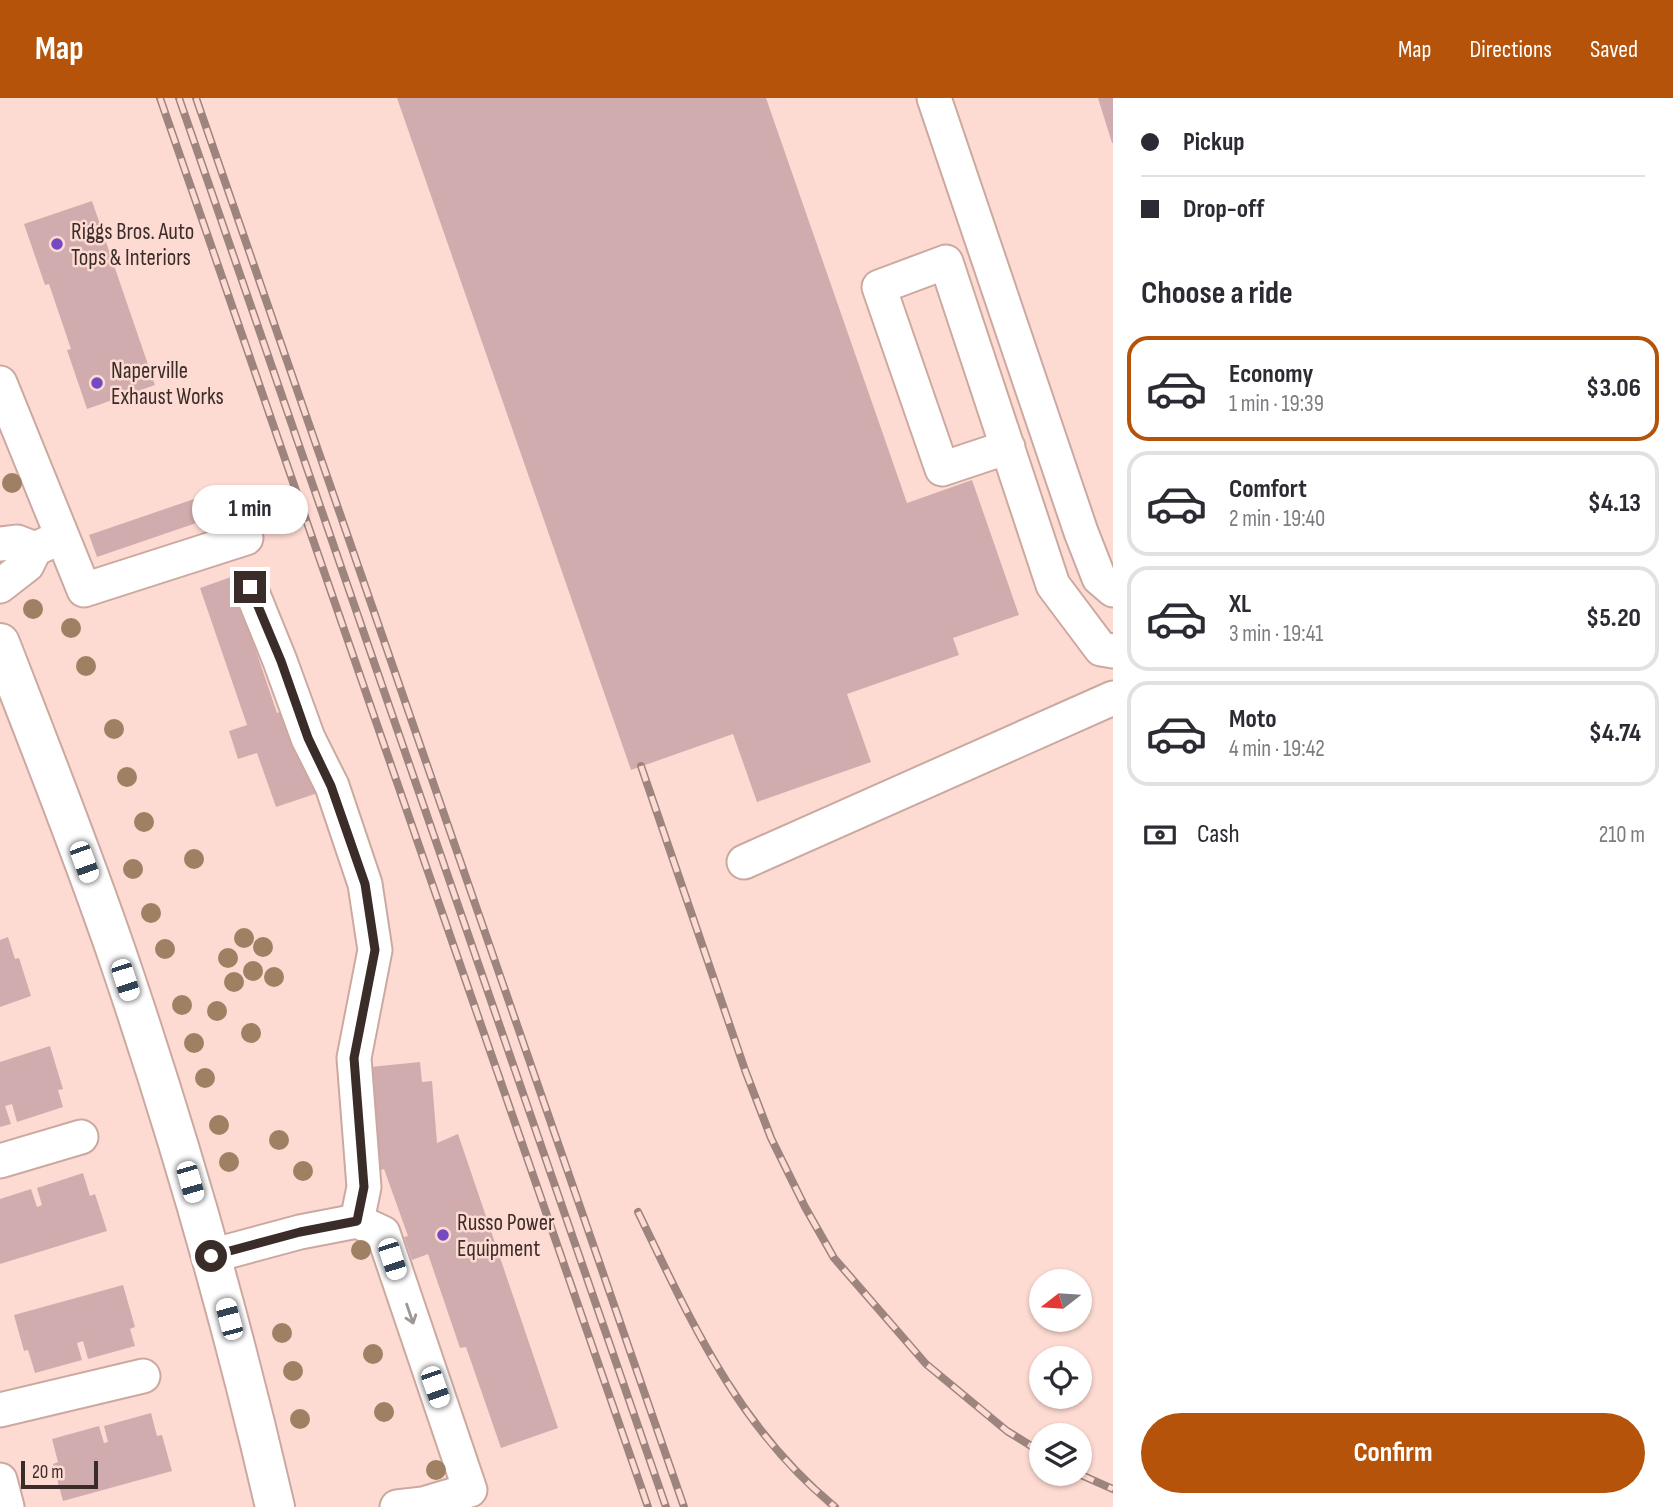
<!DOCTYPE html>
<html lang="en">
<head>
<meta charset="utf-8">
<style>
	body { margin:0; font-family:"Sofia Sans Condensed",sans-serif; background:#f7f7f7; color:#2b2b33; height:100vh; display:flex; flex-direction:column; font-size:26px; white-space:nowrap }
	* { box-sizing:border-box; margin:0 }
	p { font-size:23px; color:#7c7c81 }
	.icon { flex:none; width:38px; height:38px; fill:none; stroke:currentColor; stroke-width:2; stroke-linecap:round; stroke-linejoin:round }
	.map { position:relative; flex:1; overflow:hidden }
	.panel { display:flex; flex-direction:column; background:#fff; width:560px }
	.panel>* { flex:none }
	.top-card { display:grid; align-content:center; height:154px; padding:0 28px; background:#fff }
	.needle { width:46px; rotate:253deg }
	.tools { position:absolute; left:1029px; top:1171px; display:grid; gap:14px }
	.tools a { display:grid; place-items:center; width:63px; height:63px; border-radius:50%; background:#fff; box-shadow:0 2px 5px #0004; font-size:35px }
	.scale { position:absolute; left:21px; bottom:18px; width:77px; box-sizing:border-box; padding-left:7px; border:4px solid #3a2c29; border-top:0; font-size:19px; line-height:24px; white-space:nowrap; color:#3a2c29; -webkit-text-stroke:5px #fedbd2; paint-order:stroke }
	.end { position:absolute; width:32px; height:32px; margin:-16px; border:9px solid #3a2c29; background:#fff; box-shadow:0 0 0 4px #fff }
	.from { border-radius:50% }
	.bubble { position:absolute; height:49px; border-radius:24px; background:#fff; box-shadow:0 2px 5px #0004; font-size:23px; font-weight:700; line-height:49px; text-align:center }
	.car { position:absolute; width:21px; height:42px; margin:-21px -10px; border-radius:9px; box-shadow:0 0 5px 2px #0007; background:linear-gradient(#fff 24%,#345 0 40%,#fff 0 76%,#345 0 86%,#fff 0) }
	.top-card b { display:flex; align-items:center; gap:24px; height:66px; font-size:26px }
	.top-card b+b { border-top:2px solid #e1e1e2 }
	.top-card i { width:18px; height:18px; background:#2b2b33 }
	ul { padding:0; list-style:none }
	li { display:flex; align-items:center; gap:21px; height:105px; margin:0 14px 10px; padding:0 14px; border:4px solid #e1e1e2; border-radius:21px }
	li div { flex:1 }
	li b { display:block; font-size:26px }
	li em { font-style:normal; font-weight:700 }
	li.on { border-color:#b45309 }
	li>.icon { width:63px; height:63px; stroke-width:1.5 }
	h2 { padding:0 28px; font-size:32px; line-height:84px }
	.pay { display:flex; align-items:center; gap:18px; height:77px; padding:0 28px; font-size:26px }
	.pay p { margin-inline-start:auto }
	.button { display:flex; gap:14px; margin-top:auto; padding:14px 28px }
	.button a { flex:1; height:80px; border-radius:42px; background:#b45309; color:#fff; font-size:28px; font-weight:700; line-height:80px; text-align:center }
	header { display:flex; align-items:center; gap:42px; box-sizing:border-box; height:98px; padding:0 35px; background:#b45309; color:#fff }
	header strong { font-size:33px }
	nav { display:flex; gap:38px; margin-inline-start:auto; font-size:24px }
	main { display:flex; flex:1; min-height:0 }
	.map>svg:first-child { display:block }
</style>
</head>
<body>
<header>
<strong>Map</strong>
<nav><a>Map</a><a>Directions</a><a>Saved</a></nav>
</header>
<main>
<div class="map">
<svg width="1113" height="1409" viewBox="0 0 1113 1409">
	<rect width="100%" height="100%" fill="#fedbd2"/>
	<!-- building -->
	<path fill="#d0acae" d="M397,0H766L907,405L972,382L1019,517L953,540L959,557L847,596L871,664L757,704L733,636L631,672Z
		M1098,0H1113V45H1112Z
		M92,103L155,287L87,311L67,252L71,251L49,186L45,187L24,126Z
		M232,388L240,410L97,459L89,437Z
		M231,479L277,615L289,611L318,695L276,709L257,655L238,661L229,633L247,627L200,490Z
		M8,839L15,861L19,860L31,898L0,909V842Z
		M50,948L63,991L58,992L63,1009L17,1024L12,1006L5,1008L11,1026L0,1029V964Z
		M420,964L422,984L432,983L437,1045L458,1036L558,1330L501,1350L466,1249L460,1250L428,1156L412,1162L404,1139L408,1138L384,1071L381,1072L374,1056L370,969Z
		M83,1075L90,1098L95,1096L107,1133L0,1166V1101L31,1091L37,1109L42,1107L37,1090Z
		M123,1187L135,1229L130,1231L135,1248L88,1261L83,1243L77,1245L82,1262L35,1275L28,1252L24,1253L14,1217Z
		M151,1315L157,1338L162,1337L172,1373L63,1403L53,1366L58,1364L52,1341L99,1328L104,1345L108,1344L104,1328Z"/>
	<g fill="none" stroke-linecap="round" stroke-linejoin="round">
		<!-- minor casing -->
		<g stroke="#cba9a0" stroke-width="37">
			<path id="minor" d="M934,0L1081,434L1099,480L1113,492
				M0,285L84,492L246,440
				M1008,349L942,371L879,189L946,164L1053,487L1101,551L1113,553
				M0,446L17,444L35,451
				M0,488L27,467L35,451L61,439
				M250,489L280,563L308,640L332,688L365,786L375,852L354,960L364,1089L357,1123
				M744,764L1113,600
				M0,1063L81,1039
				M211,1158L300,1134L357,1123L383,1135L470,1392L423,1406L397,1409
				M0,1312L143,1278
				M0,1382L7,1409"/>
		</g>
		<!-- major casing -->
		<g stroke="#cba9a0" stroke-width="42">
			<path id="major" d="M0,545C40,648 81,751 117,856C179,1038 232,1222 275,1409"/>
		</g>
		<!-- minor -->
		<use href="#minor" stroke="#fff" stroke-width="33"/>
		<!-- major -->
		<use href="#major" stroke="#fff" stroke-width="38"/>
		<!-- rail casing -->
		<g stroke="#9d847e" stroke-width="8">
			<path id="rail" d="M160,0L648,1409
				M179,0L666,1409
				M196,0L684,1409
				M641,668L745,972L771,1040L805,1109L834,1160L926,1266L1007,1333L1041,1354
				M638,1114C692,1225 737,1328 835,1409
				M1079,1376L1113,1391"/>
		</g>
		<!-- rail -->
		<use href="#rail" stroke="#fedbd2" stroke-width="5" stroke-dasharray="16" stroke-linecap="butt"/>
	</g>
	<!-- trees -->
	<g fill="#9f8062">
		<circle cx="12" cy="385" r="10"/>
		<circle cx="33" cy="511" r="10"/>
		<circle cx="71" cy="530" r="10"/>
		<circle cx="86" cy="568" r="10"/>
		<circle cx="114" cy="631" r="10"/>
		<circle cx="127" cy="679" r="10"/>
		<circle cx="144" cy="724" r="10"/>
		<circle cx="194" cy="761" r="10"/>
		<circle cx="133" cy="771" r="10"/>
		<circle cx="151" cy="815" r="10"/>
		<circle cx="244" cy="840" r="10"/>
		<circle cx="263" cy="849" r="10"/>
		<circle cx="165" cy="851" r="10"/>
		<circle cx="228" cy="860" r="10"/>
		<circle cx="253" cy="873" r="10"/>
		<circle cx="274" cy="879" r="10"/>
		<circle cx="234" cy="884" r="10"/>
		<circle cx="182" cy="907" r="10"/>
		<circle cx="217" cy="913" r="10"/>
		<circle cx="251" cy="935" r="10"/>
		<circle cx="194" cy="945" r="10"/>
		<circle cx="205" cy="980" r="10"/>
		<circle cx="219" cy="1027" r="10"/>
		<circle cx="279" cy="1042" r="10"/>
		<circle cx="229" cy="1064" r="10"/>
		<circle cx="303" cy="1073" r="10"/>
		<circle cx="361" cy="1152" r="10"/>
		<circle cx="282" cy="1235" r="10"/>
		<circle cx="373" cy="1256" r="10"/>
		<circle cx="293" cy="1273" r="10"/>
		<circle cx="384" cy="1314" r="10"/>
		<circle cx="300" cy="1321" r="10"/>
		<circle cx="436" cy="1372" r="10"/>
	</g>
	<!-- one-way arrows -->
	<defs><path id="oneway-shaft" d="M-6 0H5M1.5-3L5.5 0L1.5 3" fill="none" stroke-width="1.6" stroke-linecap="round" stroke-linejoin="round" transform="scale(1.75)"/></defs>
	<use stroke="#9c9694" href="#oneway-shaft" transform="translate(410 1216) rotate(71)"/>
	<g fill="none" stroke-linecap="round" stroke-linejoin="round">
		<!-- route -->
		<path stroke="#3a2c29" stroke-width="9" d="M211,1158L300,1134L357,1123L364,1089L354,960L375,852L365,786L331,688L308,640L281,563L250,489"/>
	</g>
	<!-- markers -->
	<g fill="#7449c1" stroke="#fedbd2" stroke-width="2.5">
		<circle cx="57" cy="146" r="7"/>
		<circle cx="97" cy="285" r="7"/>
		<circle cx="443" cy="1137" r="7"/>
	</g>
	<g text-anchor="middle" stroke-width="5" stroke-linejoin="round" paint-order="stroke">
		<!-- poi labels -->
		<g font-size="23" fill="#3a2c29" stroke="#fedbd2" text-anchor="start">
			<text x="71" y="141">Riggs Bros. Auto<tspan x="71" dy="26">Tops &amp; Interiors</tspan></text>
			<text x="111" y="280">Naperville<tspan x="111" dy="26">Exhaust Works</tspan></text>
			<text x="457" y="1132">Russo Power<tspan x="457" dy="26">Equipment</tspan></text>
		</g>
	</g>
</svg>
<div class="tools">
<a><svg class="needle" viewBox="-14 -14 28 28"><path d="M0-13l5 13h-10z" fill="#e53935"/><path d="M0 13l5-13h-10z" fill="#7c7c81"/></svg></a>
<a><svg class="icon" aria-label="locate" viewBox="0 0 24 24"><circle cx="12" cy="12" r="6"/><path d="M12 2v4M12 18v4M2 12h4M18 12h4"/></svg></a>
<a><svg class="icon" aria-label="layers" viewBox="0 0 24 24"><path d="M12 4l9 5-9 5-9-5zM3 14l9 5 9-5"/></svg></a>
</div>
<div class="scale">20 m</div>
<i class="end from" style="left:211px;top:1158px"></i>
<i class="end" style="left:250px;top:489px"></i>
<div class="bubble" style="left:192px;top:387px;width:116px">1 min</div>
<i class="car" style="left:84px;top:764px;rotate:160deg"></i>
<i class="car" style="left:125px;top:882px;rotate:162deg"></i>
<i class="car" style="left:190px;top:1084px;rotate:164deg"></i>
<i class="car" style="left:392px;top:1161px;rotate:162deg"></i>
<i class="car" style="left:229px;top:1221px;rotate:345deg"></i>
<i class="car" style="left:435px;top:1289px;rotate:161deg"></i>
</div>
<section class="panel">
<div class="top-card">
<b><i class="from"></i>Pickup</b>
<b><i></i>Drop-off</b>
</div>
<h2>Choose a ride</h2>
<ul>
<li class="on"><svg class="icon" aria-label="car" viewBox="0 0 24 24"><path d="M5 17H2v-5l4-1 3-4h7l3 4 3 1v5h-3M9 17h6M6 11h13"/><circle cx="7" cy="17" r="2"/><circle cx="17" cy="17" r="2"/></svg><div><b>Economy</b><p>1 min · 19:39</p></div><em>$3.06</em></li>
<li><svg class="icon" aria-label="car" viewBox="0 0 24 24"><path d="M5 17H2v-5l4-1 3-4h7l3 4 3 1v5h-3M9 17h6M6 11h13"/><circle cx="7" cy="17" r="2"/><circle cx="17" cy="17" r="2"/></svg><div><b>Comfort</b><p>2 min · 19:40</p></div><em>$4.13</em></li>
<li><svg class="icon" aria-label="car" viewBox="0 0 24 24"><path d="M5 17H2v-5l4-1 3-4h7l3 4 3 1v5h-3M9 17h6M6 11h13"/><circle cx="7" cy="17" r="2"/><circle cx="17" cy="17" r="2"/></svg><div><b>XL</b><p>3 min · 19:41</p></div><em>$5.20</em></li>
<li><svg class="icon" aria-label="car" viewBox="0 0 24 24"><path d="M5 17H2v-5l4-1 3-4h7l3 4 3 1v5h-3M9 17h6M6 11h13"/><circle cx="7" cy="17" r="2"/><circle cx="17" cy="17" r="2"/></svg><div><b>Moto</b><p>4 min · 19:42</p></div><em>$4.74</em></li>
</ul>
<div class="pay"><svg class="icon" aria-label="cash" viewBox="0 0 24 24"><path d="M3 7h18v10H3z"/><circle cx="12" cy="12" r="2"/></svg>Cash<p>210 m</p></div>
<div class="button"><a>Confirm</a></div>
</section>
</main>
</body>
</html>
